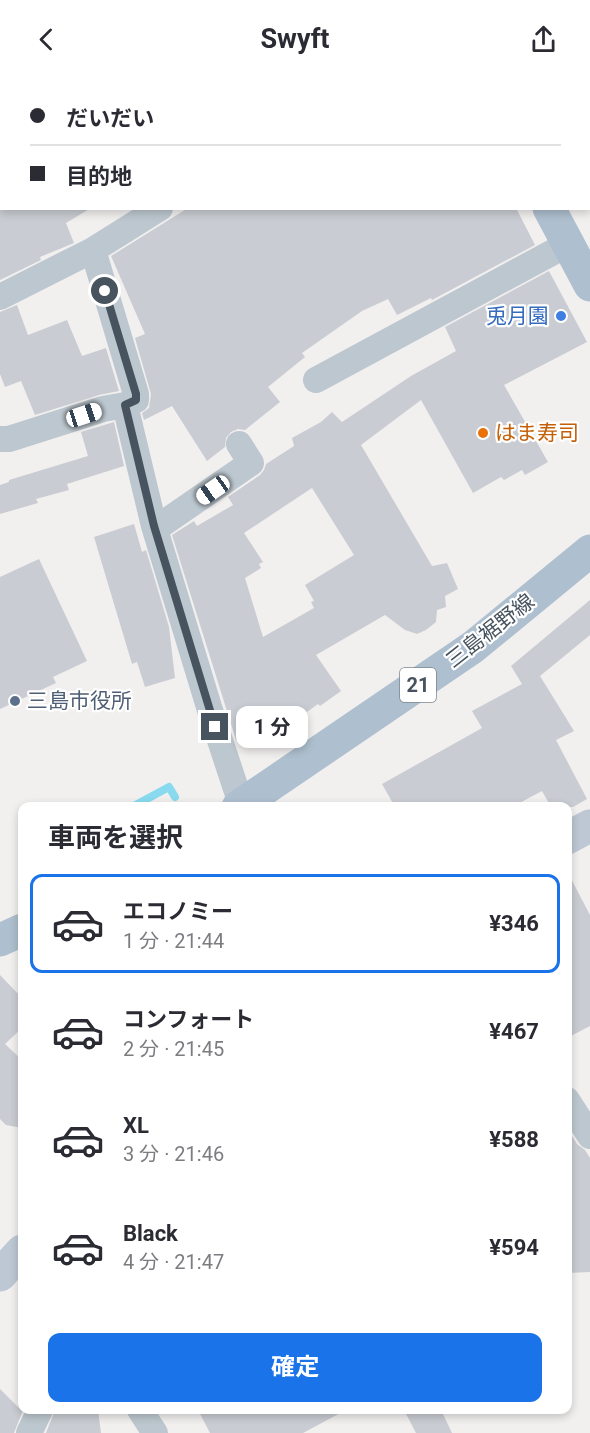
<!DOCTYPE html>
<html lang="ja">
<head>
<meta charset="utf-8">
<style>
	body { margin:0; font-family:Roboto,"Noto Sans JP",sans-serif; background:#f7f7f7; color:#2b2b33; height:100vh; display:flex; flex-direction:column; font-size:22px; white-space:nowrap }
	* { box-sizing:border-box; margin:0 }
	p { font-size:20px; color:#7c7c81 }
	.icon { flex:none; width:33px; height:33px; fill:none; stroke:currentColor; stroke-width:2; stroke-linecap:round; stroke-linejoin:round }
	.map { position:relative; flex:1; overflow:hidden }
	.side { position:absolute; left:18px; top:724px; width:554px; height:612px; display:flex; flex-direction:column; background:#fff; border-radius:12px; box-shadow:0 3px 9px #0003 }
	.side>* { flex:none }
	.hud { position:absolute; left:0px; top:0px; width:591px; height:132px; box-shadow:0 3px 9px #0003; display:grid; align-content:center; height:132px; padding:0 30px; background:#fff }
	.end { position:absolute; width:27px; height:27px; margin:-14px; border:8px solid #47535e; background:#fff; box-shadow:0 0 0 3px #fff }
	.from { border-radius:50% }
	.bubble { position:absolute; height:42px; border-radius:12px; background:#fff; box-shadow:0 3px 9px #0003; font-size:20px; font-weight:700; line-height:42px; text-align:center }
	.car { position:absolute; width:18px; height:36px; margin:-18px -9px; border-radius:8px; box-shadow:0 0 4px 2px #0007; background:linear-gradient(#fff 24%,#345 0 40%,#fff 0 76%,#345 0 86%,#fff 0) }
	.hud b { display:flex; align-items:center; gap:21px; height:57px; font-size:22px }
	.hud b+b { border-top:2px solid #e1e1e2 }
	.hud i { width:15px; height:15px; background:#2b2b33 }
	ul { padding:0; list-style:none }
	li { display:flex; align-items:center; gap:18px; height:99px; margin:0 12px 9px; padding:0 18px; border:3px solid transparent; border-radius:12px }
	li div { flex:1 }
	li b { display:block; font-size:22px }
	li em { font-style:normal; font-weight:700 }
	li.current { border-color:#1a73e8 }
	li>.icon { width:54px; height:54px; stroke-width:1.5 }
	h2 { padding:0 30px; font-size:27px; line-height:72px }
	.primary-button { display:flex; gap:12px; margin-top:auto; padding:12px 30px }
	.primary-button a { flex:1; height:69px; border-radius:12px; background:#1a73e8; color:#fff; font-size:24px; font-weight:700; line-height:69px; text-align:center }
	header { display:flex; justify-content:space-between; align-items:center; height:78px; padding:0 30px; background:#fff; font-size:27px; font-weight:700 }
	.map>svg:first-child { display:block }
</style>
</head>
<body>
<header><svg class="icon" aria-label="back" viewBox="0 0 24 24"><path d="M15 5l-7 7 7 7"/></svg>Swyft<svg class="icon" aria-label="share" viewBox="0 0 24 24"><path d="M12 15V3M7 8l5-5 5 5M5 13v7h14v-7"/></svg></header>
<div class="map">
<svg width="590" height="1355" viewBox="0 0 590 1355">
	<rect width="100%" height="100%" fill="#f2efef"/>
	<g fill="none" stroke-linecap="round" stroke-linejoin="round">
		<!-- stream -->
		<path stroke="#89daef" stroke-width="8" d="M132,729L169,709L175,719"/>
	</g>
	<!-- building -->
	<path fill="#c9ccd2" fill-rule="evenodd" d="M0,130H91L66,145L74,165L40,179L41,182L0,202Z
		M188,130H516L535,167L432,222L431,220L397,237L388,221L362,233L302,275L305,279L268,309L280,324L245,352L238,351L231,354L226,360L225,369L207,383L172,328L144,342L142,335L149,330L151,316L135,260L145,256L111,178Z
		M549,193L587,264L504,307L548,384L525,397L522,392L504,402L501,399L473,415L421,322L361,367L432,488L447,485L458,511L445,518L446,529L437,532L436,544L426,552L417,556L405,552L385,537L316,577L341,613L320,628L318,626L278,655L253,670L236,662L172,457L194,443L197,448L233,427L228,419L260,397L264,392L266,386L294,368L292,360L321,344L332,334L342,344L411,298L456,273L445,249ZM312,410L354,477L305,507L314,523L311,524L314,530L263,559L245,500L261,490L259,486L263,484L244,455Z
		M17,227L28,257L67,242L82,278L106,270L119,313L99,317L35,337L21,303L5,309L0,296V234Z
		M114,344L124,388L67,406L69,412L36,421L38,425L0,436V407L9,404V402L88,378L81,354Z
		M134,446L142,474L146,472L169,549L175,600L145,609L137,584L132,586L94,459Z
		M39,481L87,583L53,599L56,605L0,631V499Z
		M590,522V557L540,598L574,653L556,662L587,721L573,729H551L542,713L512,729H395L382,706L482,650L472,633L522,606L511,588Z
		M567,793L590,837V948L567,960Z
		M0,897L22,920V950L5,966L22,982V1050L6,1047L0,1041Z
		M567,1050L577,1066L585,1072L590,1080V1194L567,1195Z
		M0,1311L21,1332H23L14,1355H0Z
		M55,1332H98L101,1355H46Z
		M198,1332H346L303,1355H210Z
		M404,1332H441L452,1355H416Z"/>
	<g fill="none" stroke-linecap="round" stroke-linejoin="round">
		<!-- street -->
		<path stroke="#bdc7cf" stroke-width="26" d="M369,2L371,0
			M93,172L136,316V322L125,327L154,448L209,629L242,729
			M0,219L93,172L160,130
			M316,302L568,166
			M0,361H9L103,331L125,327
			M155,451L251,385L239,366
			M567,1022L590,1058
			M140,1332L155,1355
			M29,1355L40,1332"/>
		<!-- secondary -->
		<path stroke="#bdc8d4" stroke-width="33" d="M567,760L590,748
			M0,1197L22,1173"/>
		<!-- primary -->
		<path stroke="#aebfcf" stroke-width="33" d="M480,0V2
			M549,130L590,207
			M238,729L473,569L590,473
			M0,862L22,852"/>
	</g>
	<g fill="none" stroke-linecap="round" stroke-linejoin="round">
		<!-- route -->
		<path stroke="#47535e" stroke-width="8" d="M105,213L136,316V322L125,327L154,448L215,649"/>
	</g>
	<!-- markers -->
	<circle fill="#3f7fe0" stroke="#fff" stroke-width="2" cx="561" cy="238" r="6"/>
	<circle fill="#e8710a" stroke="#fff" stroke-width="2" cx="483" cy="355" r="6"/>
	<circle fill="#5c6f8a" stroke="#fff" stroke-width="2" cx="15" cy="623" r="6"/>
	<g text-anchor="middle" stroke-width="4.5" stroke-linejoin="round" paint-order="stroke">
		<!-- shield labels -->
		<rect fill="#fff" stroke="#7e878e" stroke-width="1.5" x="400" y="590" width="36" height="34" rx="4.5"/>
		<g font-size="20" font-weight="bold" fill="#47535e">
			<text x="418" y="614">21</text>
		</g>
		<!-- shop labels -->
		<g font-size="21" fill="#366cbe" stroke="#fff" text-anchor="end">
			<text x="549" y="245">兎月園</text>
		</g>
		<!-- food labels -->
		<g font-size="21" fill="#c56008" stroke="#fff" text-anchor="start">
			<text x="495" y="362">はま寿司</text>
		</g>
		<!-- street labels -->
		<g font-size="21" fill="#47535e" stroke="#fff">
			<text transform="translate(490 553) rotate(-38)" y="7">三島裾野線</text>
		</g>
		<!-- service labels -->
		<g font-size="21" fill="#4e5e75" stroke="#fff" text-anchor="start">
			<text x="27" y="630">三島市役所</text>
		</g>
	</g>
</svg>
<i class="end from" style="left:105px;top:213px"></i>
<i class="end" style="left:215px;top:649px"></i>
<div class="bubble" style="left:236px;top:628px;width:72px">1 分</div>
<i class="car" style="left:84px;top:337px;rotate:72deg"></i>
<i class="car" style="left:213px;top:412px;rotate:235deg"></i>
<div class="hud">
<b><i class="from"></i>だいだい</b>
<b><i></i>目的地</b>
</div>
<section class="side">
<h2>車両を選択</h2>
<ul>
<li class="current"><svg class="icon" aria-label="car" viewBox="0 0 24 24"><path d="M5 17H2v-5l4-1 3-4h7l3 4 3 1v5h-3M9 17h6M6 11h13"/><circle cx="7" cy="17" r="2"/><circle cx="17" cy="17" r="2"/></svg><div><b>エコノミー</b><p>1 分 · 21:44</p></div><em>¥346</em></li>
<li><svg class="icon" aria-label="car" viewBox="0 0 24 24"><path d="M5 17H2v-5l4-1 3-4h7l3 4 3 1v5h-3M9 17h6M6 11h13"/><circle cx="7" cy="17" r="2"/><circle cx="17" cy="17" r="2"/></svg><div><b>コンフォート</b><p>2 分 · 21:45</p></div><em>¥467</em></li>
<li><svg class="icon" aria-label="car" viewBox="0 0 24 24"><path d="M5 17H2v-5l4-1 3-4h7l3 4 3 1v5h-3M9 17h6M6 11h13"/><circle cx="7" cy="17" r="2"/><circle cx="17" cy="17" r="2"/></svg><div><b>XL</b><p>3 分 · 21:46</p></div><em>¥588</em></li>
<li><svg class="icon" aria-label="car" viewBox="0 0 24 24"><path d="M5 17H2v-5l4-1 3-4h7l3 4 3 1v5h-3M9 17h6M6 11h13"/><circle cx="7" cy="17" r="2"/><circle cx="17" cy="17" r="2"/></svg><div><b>Black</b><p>4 分 · 21:47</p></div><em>¥594</em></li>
</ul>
<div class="primary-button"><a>確定</a></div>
</section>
</div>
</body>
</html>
